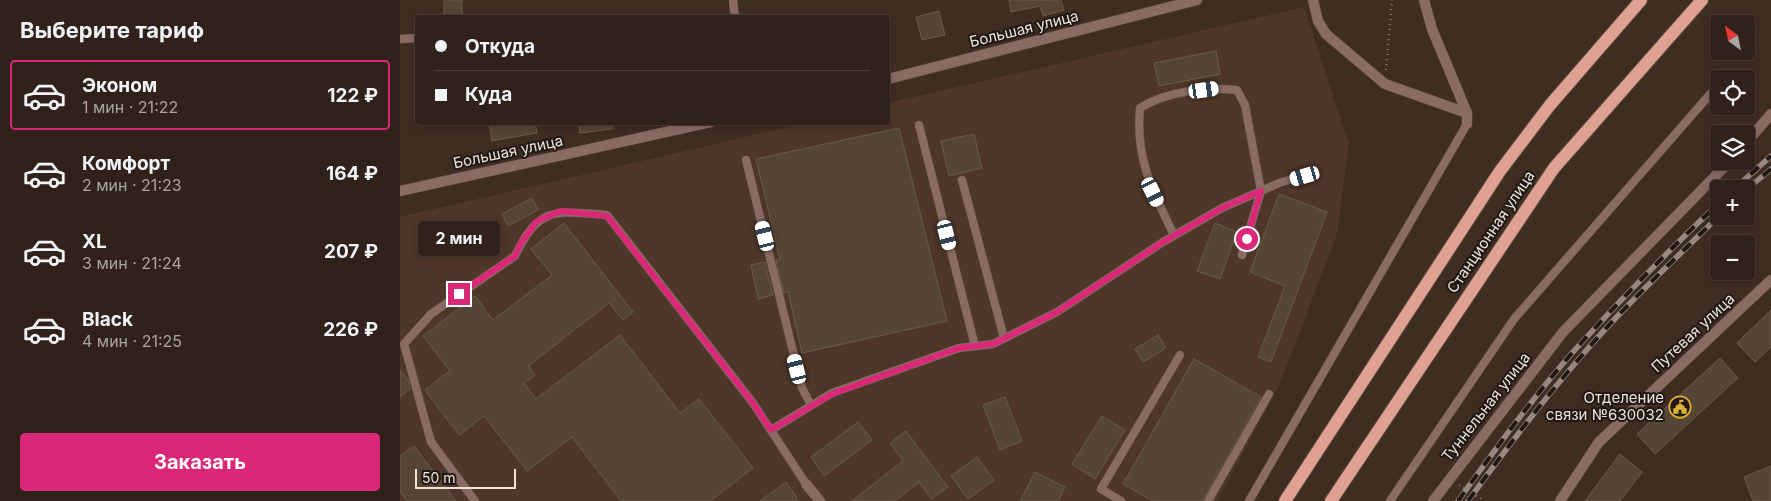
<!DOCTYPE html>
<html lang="ru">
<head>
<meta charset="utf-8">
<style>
	body { margin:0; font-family:Inter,sans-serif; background:#382a23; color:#f1f3f6; height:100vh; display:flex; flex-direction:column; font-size:19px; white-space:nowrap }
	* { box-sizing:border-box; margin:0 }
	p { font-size:16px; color:#a8a4a2 }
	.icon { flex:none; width:28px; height:28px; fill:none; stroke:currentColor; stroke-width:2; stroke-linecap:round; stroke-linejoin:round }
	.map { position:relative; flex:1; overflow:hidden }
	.details { display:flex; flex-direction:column; background:#30221a; width:400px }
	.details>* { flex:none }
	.guide { position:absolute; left:15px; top:15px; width:475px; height:110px; border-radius:5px; box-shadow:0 2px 8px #0003,0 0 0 1px #4b3f39; display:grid; align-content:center; height:110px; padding:0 20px; background:#30221a }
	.needle { width:32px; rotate:327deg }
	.controls { position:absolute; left:1310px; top:15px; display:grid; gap:10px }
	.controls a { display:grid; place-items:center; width:45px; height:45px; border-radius:5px; background:#30221a; box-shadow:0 2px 8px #0003,0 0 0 1px #4b3f39; font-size:25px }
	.scale { position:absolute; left:15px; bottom:12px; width:101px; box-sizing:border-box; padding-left:5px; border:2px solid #eee2db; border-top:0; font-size:14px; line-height:18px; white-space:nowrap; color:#eee2db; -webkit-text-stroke:4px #201813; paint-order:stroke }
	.end { position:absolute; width:22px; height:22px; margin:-11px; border:6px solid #db2777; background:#fff; box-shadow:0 0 0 2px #fff }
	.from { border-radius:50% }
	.bubble { position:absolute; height:35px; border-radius:5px; background:#30221a; box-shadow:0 2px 8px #0003,0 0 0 1px #4b3f39; font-size:16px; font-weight:700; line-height:35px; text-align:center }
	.car { position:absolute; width:15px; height:30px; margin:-15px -8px; border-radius:6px; box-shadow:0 0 4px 1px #0007; background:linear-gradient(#fff 24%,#345 0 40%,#fff 0 76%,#345 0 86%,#fff 0) }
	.guide b { display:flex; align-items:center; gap:18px; height:48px; font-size:19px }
	.guide b+b { border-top:1px solid #4b3f39 }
	.guide i { width:12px; height:12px; background:#f1f3f6 }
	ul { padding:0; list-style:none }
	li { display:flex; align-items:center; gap:15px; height:70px; margin:0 10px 8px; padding:0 10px; border:2px solid transparent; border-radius:5px }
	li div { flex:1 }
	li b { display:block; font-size:19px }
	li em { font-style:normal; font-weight:700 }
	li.selected { border-color:#db2777 }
	li>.icon { width:45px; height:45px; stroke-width:1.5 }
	h2 { padding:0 20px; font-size:22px; line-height:60px }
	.button { display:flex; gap:10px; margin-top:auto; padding:10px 20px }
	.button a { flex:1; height:58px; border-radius:5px; background:#db2777; color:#fff; font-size:20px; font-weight:700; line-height:58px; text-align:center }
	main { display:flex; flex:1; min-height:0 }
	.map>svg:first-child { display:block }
</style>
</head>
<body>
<main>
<section class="details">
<h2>Выберите тариф</h2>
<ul>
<li class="selected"><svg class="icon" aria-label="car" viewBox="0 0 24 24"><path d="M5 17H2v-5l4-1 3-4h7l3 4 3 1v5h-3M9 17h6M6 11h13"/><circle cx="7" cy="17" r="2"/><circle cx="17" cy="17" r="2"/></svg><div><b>Эконом</b><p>1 мин · 21:22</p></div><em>122 ₽</em></li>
<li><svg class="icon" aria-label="car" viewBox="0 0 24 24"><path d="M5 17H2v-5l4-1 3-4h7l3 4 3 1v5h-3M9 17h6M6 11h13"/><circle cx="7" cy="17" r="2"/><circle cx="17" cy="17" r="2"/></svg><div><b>Комфорт</b><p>2 мин · 21:23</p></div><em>164 ₽</em></li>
<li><svg class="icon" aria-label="car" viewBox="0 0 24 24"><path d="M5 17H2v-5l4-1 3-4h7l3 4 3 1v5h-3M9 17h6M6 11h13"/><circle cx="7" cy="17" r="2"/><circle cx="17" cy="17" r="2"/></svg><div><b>XL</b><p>3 мин · 21:24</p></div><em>207 ₽</em></li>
<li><svg class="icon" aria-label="car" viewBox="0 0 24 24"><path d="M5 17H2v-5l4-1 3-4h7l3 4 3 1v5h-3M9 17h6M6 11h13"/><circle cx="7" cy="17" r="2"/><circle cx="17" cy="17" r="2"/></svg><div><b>Black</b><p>4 мин · 21:25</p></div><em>226 ₽</em></li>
</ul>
<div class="button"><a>Заказать</a></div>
</section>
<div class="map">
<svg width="1371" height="501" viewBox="0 0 1371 501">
	<rect width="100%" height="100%" fill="#402d22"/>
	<!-- built -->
	<path fill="#4e3628" d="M904,7L949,144L937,234L879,386L817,501H0V217L406,123L488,122V103Z"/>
	<!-- building -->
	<path fill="#544535" stroke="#6a5a4a" d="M44,0H62V18L44,17Z
		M609,0H661L664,10L643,16L640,6L611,12Z
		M539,11L545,35L522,40L516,17Z
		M816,51L820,74L759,86L754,63Z
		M89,122H135L137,133L92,141Z
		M179,122H211L212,129L180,133Z
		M499,128L547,321L402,353L388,292L384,293L376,260L380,259L356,159Z
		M574,134L582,168L549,176L541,141Z
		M879,194L927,212L871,362L858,357L885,286L850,272Z
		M132,198L138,210L108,226L102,214Z
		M164,223L233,312L223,320L209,303L128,366L135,375L124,383L136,399L220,335L280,413L299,399L353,468L310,501H221L172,437L127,471L84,416L59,435L25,390L50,371L23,336L75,296L93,320L152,275L131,249Z
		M815,223L837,232L820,279L797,271Z
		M365,262L373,295L358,299L351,265Z
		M1371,310V347L1355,362L1337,343Z
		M758,335L766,348L743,362L735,349Z
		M1320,358L1338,378L1255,454L1237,434Z
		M794,359L861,397L802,501H753L723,484Z
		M0,369L8,380L10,389L0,397Z
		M605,397L622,441L600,450L583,405Z
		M702,416L725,430L695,479L672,464Z
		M458,422L472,440L424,476L411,457Z
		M506,431L548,487L531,499L519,482L495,501H452L503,461L490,443Z
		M14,446L56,501H7L0,492V456Z
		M1220,454L1242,472L1220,501H1185Z
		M577,457L594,480L568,499L551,476Z
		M1371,466V501H1353L1344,477Z
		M635,472L665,487L658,501H620Z
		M386,482L399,501H360Z"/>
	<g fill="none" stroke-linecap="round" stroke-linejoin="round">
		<!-- lane casing -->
		<g stroke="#5c4a40" stroke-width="9">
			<path id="lane" d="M333,0L335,18
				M0,39L18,38
				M519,125L575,346
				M346,160L402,388L411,405
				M562,180L604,338
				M774,235C753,192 735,158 740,108C767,91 806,87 837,90L845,105L861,191L842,255
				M371,430L432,393L559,348L593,344L657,312L763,242L822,208L879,183L905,175
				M75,501L31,442L4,344L31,314L115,256C139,205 157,211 207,215L353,403L406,484
				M721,501L701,489L780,355
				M808,501L869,394
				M849,501L1067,124
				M990,501L1114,319L1319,84"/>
		</g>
		<!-- street casing -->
		<g stroke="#5c4a40" stroke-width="11">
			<path id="street" d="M913,0L918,21L926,34L985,84L1067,113
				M1024,0L1032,29L1067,113V124
				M488,79L797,0
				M1346,143L1371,114
				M0,191L311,122
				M406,484L420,501
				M1033,501L1163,332L1330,161
				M1160,501L1199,442L1371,280"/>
		</g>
		<!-- primary casing -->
		<g stroke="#5c4a40" stroke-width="14">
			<path id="primary" d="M885,501L1100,171L1150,105L1241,0
				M931,501L1154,168L1302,0"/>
		</g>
		<!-- path -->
		<path stroke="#8a7a71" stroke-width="2.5" stroke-dasharray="1 4" stroke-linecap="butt" d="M986,70L992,0
			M1059,485L1085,501"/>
		<!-- lane -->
		<use href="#lane" stroke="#896b63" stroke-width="8"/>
		<!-- street -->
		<use href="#street" stroke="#896b63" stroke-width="10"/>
		<!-- primary -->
		<use href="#primary" stroke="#dfa292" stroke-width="12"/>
		<!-- rail casing -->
		<g stroke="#97887f" stroke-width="5.5">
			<path id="rail" d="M1334,189L1371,156
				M1346,190L1371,169
				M1058,501C1094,451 1131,400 1172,353C1219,301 1268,251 1319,203
				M1068,501C1103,453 1139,405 1178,360C1221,309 1271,263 1319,216"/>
		</g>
		<!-- rail -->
		<use href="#rail" stroke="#201813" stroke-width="4" stroke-dasharray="11" stroke-linecap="butt"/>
	</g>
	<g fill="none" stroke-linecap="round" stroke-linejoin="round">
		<!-- route -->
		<path stroke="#db2777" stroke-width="6" d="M59,294L115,256L121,243L137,221L161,211L207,216L353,403L371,430L432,394L559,348L593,344L657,312L763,242L822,208L861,191L847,239"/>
	</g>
	<!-- icons -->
	<defs>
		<g id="civic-ring" transform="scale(1.125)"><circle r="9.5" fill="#201813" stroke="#ddb233" stroke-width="1.5"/><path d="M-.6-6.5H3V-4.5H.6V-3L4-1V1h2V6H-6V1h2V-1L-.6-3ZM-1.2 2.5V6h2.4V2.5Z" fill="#ddb233"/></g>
	</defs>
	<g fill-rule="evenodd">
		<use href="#civic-ring" x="1280" y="407"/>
	</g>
	<g text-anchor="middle" stroke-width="4" stroke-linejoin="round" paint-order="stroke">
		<!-- street labels -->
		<g font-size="15" fill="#eee2db" stroke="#201813">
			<text transform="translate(624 29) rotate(-14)" y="5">Большая улица</text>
			<text transform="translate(108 152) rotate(-12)" y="5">Большая улица</text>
			<text transform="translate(1091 232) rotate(-56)" y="5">Станционная улица</text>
			<text transform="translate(1293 333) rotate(-43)" y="5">Путевая улица</text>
			<text transform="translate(1086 407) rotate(-52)" y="5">Туннельная улица</text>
		</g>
		<!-- poi labels -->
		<g font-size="15" fill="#eee2db" stroke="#201813" text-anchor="end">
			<text x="1264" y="403">Отделение<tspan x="1264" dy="17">связи №630032</tspan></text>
		</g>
	</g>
</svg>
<div class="controls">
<a><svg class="needle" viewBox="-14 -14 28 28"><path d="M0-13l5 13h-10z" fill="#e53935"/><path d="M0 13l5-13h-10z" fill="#a8a4a2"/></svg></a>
<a><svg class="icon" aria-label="locate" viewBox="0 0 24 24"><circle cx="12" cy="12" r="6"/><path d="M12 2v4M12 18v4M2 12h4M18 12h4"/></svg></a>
<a><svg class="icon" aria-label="layers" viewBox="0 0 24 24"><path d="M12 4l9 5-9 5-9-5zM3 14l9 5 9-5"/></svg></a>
<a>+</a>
<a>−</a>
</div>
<div class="scale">50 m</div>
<i class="end from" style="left:847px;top:239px"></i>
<i class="end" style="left:59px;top:294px"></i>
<div class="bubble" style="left:18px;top:221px;width:82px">2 мин</div>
<i class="car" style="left:804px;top:90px;rotate:82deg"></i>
<i class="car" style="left:905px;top:176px;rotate:254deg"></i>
<i class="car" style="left:753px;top:192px;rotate:154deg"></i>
<i class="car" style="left:547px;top:235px;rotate:166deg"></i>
<i class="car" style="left:365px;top:236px;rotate:346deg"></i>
<i class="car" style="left:397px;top:369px;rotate:346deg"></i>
<div class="guide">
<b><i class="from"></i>Откуда</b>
<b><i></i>Куда</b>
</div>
</div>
</main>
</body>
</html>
